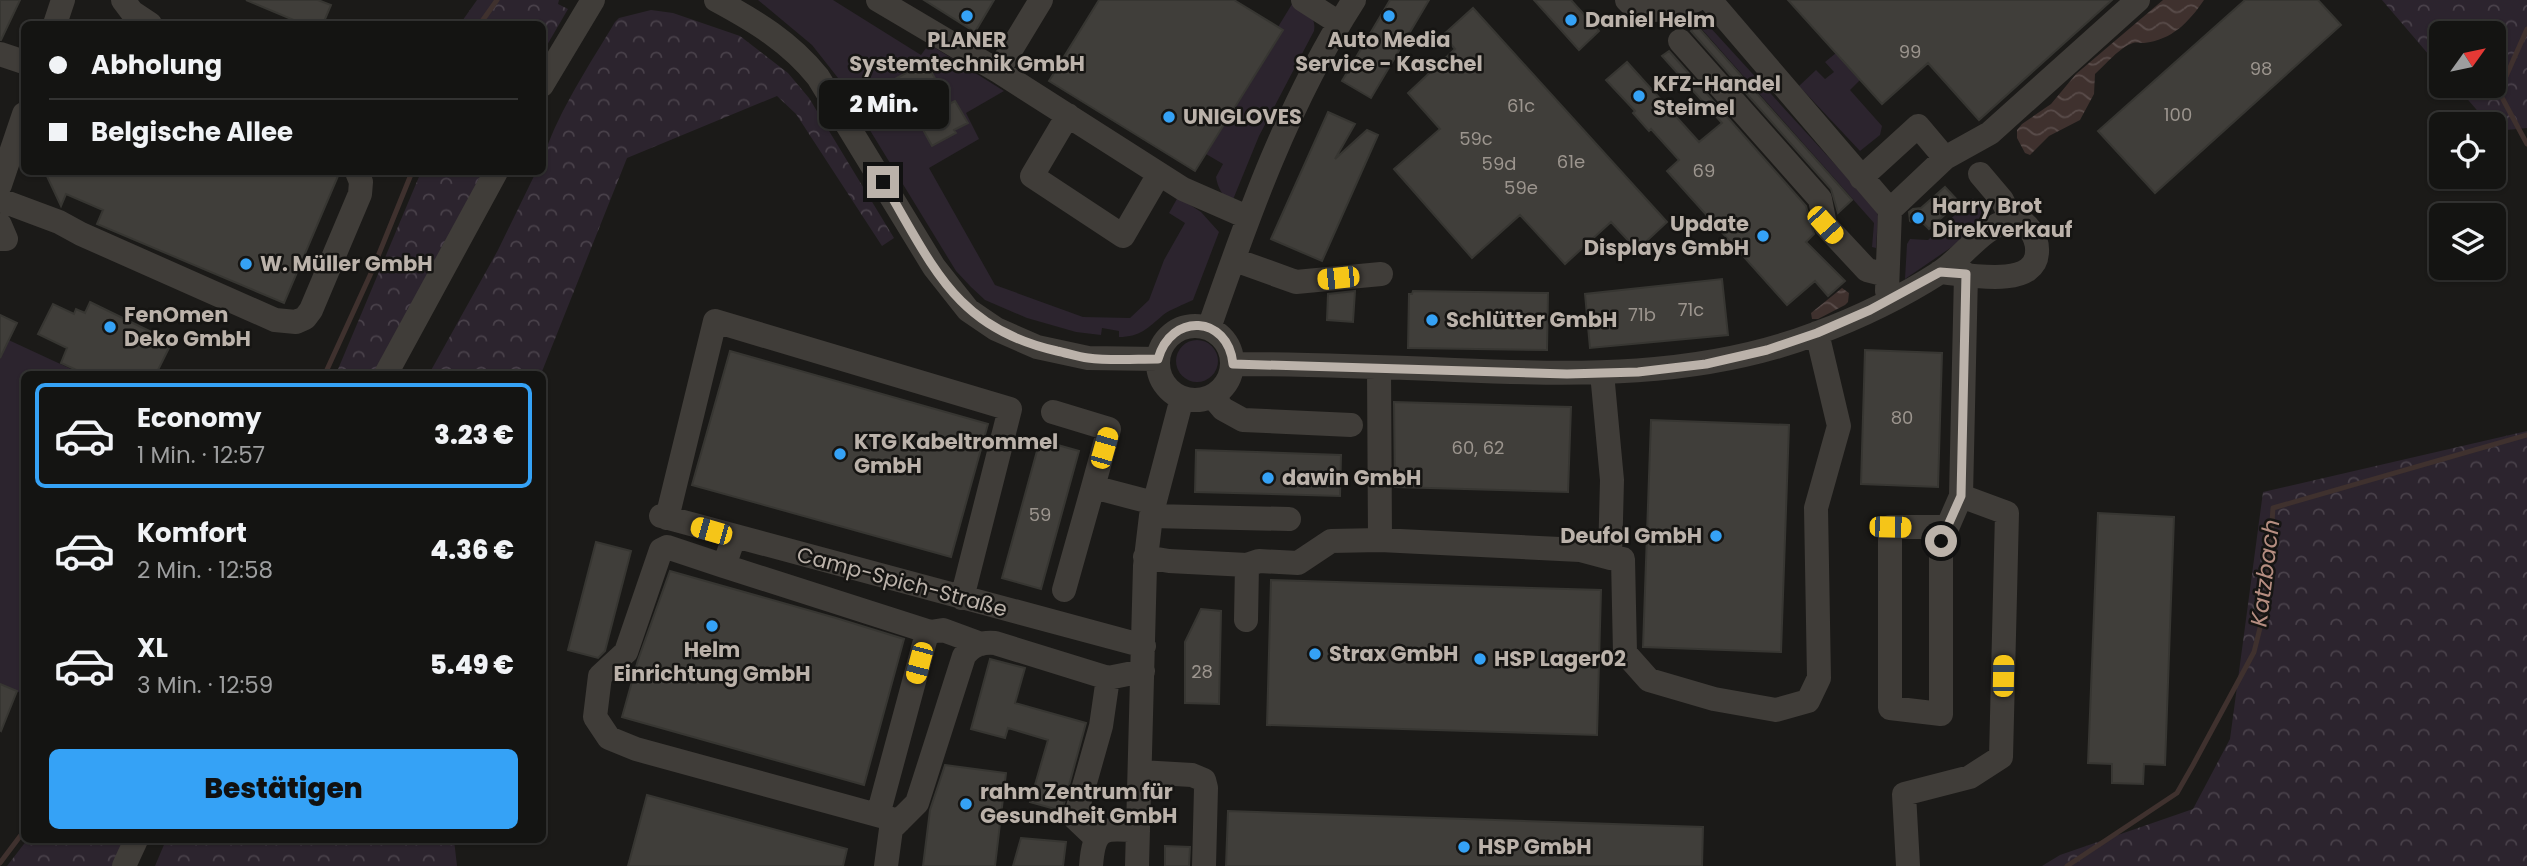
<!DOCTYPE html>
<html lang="de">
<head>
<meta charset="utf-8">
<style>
	body { margin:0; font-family:Poppins,sans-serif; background:#212120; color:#f1f3f6; height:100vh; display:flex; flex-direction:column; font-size:26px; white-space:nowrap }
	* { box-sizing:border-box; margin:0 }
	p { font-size:23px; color:#9d9e9f }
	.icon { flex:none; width:38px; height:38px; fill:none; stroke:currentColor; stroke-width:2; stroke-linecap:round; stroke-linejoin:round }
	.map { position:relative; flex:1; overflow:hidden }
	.side { position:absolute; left:21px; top:371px; width:525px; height:472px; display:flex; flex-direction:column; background:#141412; border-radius:10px; box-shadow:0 2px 5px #0004,0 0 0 2px #333332 }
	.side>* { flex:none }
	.top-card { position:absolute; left:21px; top:21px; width:525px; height:154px; border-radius:10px; box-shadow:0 2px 5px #0004,0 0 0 2px #333332; display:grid; align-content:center; height:154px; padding:0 28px; background:#141412 }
	.needle { width:46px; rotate:57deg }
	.buttons { position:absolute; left:2429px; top:21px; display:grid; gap:14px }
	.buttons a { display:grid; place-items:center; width:77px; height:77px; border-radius:10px; background:#141412; box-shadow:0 2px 5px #0004,0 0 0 2px #333332; font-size:35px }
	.end { position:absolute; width:32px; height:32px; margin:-16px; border:9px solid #bbb2aa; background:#111; box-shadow:0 0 0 4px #111 }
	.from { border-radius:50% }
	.bubble { position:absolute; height:49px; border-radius:10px; background:#141412; box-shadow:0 2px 5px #0004,0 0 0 2px #333332; font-size:23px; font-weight:800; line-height:49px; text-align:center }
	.car { position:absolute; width:21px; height:42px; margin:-21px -10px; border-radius:9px; box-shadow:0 0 5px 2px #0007; background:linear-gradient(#f5c518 24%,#345 0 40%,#f5c518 0 76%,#345 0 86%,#f5c518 0) }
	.top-card b { display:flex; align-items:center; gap:24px; height:66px; font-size:26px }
	.top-card b+b { border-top:2px solid #333332 }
	.top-card i { width:18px; height:18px; background:#f1f3f6 }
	ul { padding:12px 0 0; list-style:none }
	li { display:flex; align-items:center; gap:21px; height:105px; margin:0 14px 10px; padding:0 14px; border:4px solid transparent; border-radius:10px }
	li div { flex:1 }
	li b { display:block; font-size:26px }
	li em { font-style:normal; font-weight:800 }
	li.selected { border-color:#35a2f6 }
	li>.icon { width:63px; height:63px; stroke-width:1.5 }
	.primary-button { display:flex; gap:14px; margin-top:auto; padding:14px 28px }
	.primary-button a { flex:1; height:80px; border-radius:10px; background:#35a2f6; color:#111; font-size:28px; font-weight:800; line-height:80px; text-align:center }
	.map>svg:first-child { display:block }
</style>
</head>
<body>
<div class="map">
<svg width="2527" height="866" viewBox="0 0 2527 866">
	<defs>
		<pattern id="forest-crowns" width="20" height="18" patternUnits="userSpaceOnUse" patternTransform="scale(1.75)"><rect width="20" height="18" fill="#2c242e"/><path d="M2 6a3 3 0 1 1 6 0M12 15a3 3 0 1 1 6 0" fill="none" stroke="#49414a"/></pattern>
		<pattern id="water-waves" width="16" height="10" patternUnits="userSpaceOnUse" patternTransform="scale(1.75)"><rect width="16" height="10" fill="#3f312e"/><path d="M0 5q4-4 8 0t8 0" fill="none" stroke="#594c4a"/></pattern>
	</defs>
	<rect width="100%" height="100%" fill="#1b1a18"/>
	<!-- green -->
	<path fill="#2c242e" d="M758,0H833L921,55L929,44L1004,91L966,113L979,139L929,168L995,285L1083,317L1130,318L1149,300L1164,260L1185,223L1169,213L1178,197L1201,212L1219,232L1193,300C1183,305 1171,309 1163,315C1148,328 1140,337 1119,337V331L1102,328L1101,335L1076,332L1027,318L985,300L971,287L956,271L838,78L812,45Z
		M1292,4C1304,11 1317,15 1314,31L1259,136L1232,202C1222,195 1218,189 1216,177L1223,164L1206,154L1283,31L1278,27Z
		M1708,25L1876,209L1878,216L1876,248L1872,247L1874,223L1699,26Z
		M1836,53L1860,80L1850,90L1882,126L1880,135L1860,151L1799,86L1816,70L1825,79L1834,72L1825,62Z
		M1973,198L1990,215L1962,240L1905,279L1907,244L1910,239L1928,240Z
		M0,336L82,374H24V694L0,685Z
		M1176 361a21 21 0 1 1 42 0a21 21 0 1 1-42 0Z"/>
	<!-- forest -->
	<path fill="url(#forest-crowns)" d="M477,0H559L558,4L568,9L543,52L542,24H460Z
		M2382,0H2527V128L2495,131L2494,124H2489L2456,86H2494V33H2441V69Z
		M651,10L673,13L740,36L788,73L809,98L894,238L882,246L796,114L777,96L627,158L541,374H429L498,250L536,172H542C542,136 595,56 615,22L619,18Z
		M421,172H482L455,230L376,374H336Z
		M2527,431V866H2042L2060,855L2193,809L2230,739L2263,492Z
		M27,840H126L112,866H7Z
		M166,840H454L457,866H155Z"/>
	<!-- water -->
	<path fill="url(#water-waves)" d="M2163,0H2204C2189,22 2172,40 2144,43C2140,43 2137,42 2133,43C2120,47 2105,65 2095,74L2094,94L2080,120L2049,136L2030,155L2025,153L2017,138V130L2022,124L2051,104L2076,74Z
		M1842,288L1849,293L1848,302L1845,305L1818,319H1812L1811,313Z"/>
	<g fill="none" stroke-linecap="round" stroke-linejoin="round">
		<!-- stream -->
		<path stroke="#3f312e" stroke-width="5" d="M480,24L497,0
			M2527,29L2499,92L2527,144
			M325,374L372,271L412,172
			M0,863L24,831
			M2067,866L2177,793L2193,765L2254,652L2266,604L2273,508L2527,435"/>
	</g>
	<!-- building -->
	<path fill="#403e3a" stroke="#373632" stroke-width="2" d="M0,0H20L1,40H0Z
		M246,0H318L331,5L323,24H303Z
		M924,0H994L975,32Z
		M1099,0H1234L1283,30L1195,171L1049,81Z
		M1390,0H1429L1371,98L1342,81Z
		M1534,0H1571L1599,31L1579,50Z
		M1788,0H2112L1979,120L1928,63L1882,104Z
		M2245,0H2318L2341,25L2155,193L2098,131Z
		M1473,8L1667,222L1637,250L1611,222L1565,264L1520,215L1472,258L1394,169L1440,129L1408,93L1455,49L1443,35Z
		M1697,26L1852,200L1838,213L1831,189L1691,31Z
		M1669,51L1806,206L1814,234L1806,242L1845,281L1828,296L1815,281L1787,305L1667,171L1679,160L1651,129L1649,131L1633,113L1635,111L1606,80L1627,62L1699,142L1722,123L1662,56Z
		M926,62L949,104L955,101L968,123L954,130L956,133L932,146L895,79Z
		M1328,112L1355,124L1335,159L1367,130L1378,135L1322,261L1271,239Z
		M45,172H328L338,176L284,303L97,224L103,210L66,194L61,206Z
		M1945,187L1959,202L1929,229L1923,223L1917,225L1910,221L1909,212L1913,209L1921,208Z
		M1722,279L1728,335L1590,348L1585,294Z
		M1355,291L1353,322L1327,320L1328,294Z
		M1413,291L1548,293L1547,350L1408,348L1409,294H1412Z
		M90,302L172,342L156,374H85L61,363L67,348L38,334L53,304L74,314L76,309L85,313Z
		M0,315L17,323L0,358Z
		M1865,350L1942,353L1938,487L1861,484Z
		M730,351L988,424L951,557L692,485Z
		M1394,402L1571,407L1568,492L1395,487Z
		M1651,420L1789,425L1781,652L1643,647Z
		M1040,440L1079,451L1041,589L1002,578Z
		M1196,450L1341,455L1340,496L1195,492Z
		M2098,513L2174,517L2165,765L2144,764L2143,784L2112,783V764L2088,763Z
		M596,542L631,551L605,651L598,658L568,650Z
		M670,571L836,618L904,639L864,785L622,717L638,660Z
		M1271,580L1601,590L1597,735L1267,725Z
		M1201,609L1221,611L1219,704L1185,703V642Z
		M990,659L1025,668L1015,703L1086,723L1062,811L1030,802L1048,740L1008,728L1005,738L971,729Z
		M0,684L17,691L1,731L0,730Z
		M945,765L1006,773L995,866H923L930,810Z
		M647,795L847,849L843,866H628Z
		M1228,811L1703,827L1702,866H1226Z
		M1021,838L1066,842L1063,866H1013Z
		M1165,846L1190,847L1189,866H1165Z"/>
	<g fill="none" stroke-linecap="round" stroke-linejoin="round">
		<!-- minor -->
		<path stroke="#403d39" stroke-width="24" d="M123,0L132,12L150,24
			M716,0C755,21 790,42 818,77L934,267L968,310L996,329L1037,347L1088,358L1158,359
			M878,0L998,71
			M1041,0L998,71L1183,189L1247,217
			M1303,0L1339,23
			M1627,0L1637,10C1658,10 1676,11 1696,0
			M1710,0L1890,210L1945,158L1990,133L2138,0
			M55,24L63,0
			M1680,41L1820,199L1825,225L1867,270L1887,275
			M0,54L24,62
			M542,85L593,0
			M1068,115L1032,176L1123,236L1159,174
			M1980,174L2002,200L2012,220
			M1861,178L1918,126L1945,158
			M0,185L24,114
			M0,200L59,222L81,234L275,320L296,322L305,318L311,310L360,194L361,182L357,172
			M0,225L6,239H0
			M1235,260L1296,282L1381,274
			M1887,291L1890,210
			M1158 363a37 37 0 1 1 74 0a37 37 0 1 1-74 0Z
			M1209,328C1249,213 1288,103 1354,0
			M1233,364C1307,364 1381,367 1455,370C1577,375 1699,378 1815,334C1858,318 1900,298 1939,273C1963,258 1981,227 2011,220C2027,217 2038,239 2037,252C2036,290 1964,274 1940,272
			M1379,368L1380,540
			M386,374L496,172
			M1212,396L1223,409L1243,420L1351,425
			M1053,412L1109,429L1093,487
			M661,516L1144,646
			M1151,516L1289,519
			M667,518L715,321L1010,409L962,598
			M1947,527H1890V708L1941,714V542L1961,496L1966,274
			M734,537L724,566L667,547L661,550L626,652L600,676L595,717L609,738L636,749L899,821
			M1145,557L1169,561L1247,565L1259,561L1298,563L1331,541L1380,540L1580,550L1610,558L1612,480L1602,373
			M1610,558L1623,559L1625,653L1649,680L1714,699L1776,710L1808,701L1819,678L1816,508L1839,426L1817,333
			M724,566L930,632
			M1064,590L1093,487L1154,503
			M1246,620L1247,565
			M1140,772L1192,775L1204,780L1206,788L1204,866
			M878,815L926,637L930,632L943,630L981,644
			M1096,838L1075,818L1101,726L1108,678
			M124,866L136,840
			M886,866L891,829L917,803L964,656C972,645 981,642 995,643L1108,678L1143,671
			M1091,866C1094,828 1102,827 1138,831
			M1137,866L1145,566L1151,516L1182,398
			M1908,866L1904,794L1970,777L2001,757L2007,513L1961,496"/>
	</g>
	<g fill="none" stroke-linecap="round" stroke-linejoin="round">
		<!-- route -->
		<path stroke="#bbb2aa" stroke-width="9" d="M883,182C933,265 954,328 1057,351C1067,353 1078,357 1088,358C1111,361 1135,359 1158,359C1171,312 1228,315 1233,364L1567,374L1638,372L1706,364L1767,350L1817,333L1870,310L1940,272L1966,274L1961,496L1941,541"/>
	</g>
	<!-- markers -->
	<g fill="#35a2f6" stroke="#161513" stroke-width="2.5">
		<circle cx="967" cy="16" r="7"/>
		<circle cx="1389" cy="16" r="7"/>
		<circle cx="1571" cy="20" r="7"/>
		<circle cx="1639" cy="96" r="7"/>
		<circle cx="1169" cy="117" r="7"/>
		<circle cx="1918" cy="218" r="7"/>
		<circle cx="1763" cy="236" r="7"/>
		<circle cx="246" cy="264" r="7"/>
		<circle cx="1432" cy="320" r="7"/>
		<circle cx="110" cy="327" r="7"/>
		<circle cx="840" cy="454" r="7"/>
		<circle cx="1268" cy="478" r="7"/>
		<circle cx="1716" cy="536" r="7"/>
		<circle cx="712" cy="626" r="7"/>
		<circle cx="1315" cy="654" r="7"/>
		<circle cx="1480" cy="659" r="7"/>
		<circle cx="966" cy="804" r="7"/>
		<circle cx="1464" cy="847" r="7"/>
	</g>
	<g text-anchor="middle" stroke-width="5" stroke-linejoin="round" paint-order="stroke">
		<!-- number labels -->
		<g font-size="18" fill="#9c958e">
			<text x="1910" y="58">99</text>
			<text x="2261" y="75">98</text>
			<text x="1521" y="112">61c</text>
			<text x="2178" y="121">100</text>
			<text x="1476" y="145">59c</text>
			<text x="1571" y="168">61e</text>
			<text x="1499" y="170">59d</text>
			<text x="1704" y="177">69</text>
			<text x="1521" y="194">59e</text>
			<text x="1691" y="316">71c</text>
			<text x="1642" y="321">71b</text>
			<text x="1902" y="424">80</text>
			<text x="1478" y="454">60, 62</text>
			<text x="1040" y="521">59</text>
			<text x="1202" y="678">28</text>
		</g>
		<!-- poi labels -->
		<g font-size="21" font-weight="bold" fill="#bbb2aa" stroke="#161513" text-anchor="start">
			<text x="1585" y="27">Daniel Helm</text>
			<text x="967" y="47" text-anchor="middle">PLANER<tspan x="967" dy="24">Systemtechnik GmbH</tspan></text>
			<text x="1389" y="47" text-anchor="middle">Auto Media<tspan x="1389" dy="24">Service - Kaschel</tspan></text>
			<text x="1653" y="91">KFZ-Handel<tspan x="1653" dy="24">Steimel</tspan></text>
			<text x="1183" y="124">UNIGLOVES</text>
			<text x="1932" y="213">Harry Brot<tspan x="1932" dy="24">Direkverkauf</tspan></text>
			<text x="1749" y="231" text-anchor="end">Update<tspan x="1749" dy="24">Displays GmbH</tspan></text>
			<text x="260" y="271">W. Müller GmbH</text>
			<text x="124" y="322">FenOmen<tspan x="124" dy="24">Deko GmbH</tspan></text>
			<text x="1446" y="327">Schlütter GmbH</text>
			<text x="854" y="449">KTG Kabeltrommel<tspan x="854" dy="24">GmbH</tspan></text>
			<text x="1282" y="485">dawin GmbH</text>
			<text x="1702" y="543" text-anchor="end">Deufol GmbH</text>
			<text x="712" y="657" text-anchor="middle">Helm<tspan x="712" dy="24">Einrichtung GmbH</tspan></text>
			<text x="1329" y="661">Strax GmbH</text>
			<text x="1494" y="666">HSP Lager02</text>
			<text x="980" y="799">rahm Zentrum für<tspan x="980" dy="24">Gesundheit GmbH</tspan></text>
			<text x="1478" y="854">HSP GmbH</text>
		</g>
		<!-- street labels -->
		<g font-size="21" fill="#bbb2aa" stroke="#161513">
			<text transform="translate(902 582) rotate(15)" y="7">Camp-Spich-Straße</text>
		</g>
		<!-- water labels -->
		<g font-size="23" font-style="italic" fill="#b68e81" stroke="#161513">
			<text transform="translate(2265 573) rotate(-83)" y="8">Katzbach</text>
		</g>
	</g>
</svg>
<div class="buttons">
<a><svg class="needle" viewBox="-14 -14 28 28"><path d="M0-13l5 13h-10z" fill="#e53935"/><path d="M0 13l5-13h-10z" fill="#9d9e9f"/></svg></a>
<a><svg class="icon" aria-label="locate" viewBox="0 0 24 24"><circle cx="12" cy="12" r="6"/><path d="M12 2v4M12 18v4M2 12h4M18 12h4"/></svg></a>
<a><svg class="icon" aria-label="layers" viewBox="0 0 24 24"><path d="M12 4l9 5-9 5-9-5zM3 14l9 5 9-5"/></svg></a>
</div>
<i class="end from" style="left:1941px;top:541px"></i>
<i class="end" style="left:883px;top:182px"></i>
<div class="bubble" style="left:819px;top:80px;width:130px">2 Min.</div>
<i class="car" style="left:1825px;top:225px;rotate:138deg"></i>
<i class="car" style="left:1338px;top:278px;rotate:264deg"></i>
<i class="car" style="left:1104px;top:448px;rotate:16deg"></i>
<i class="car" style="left:1890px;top:527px;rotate:91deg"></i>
<i class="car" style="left:711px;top:531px;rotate:286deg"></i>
<i class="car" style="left:919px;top:663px;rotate:195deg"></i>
<i class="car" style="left:2003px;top:676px;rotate:1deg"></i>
<div class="top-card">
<b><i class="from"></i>Abholung</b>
<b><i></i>Belgische Allee</b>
</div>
<section class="side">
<ul>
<li class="selected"><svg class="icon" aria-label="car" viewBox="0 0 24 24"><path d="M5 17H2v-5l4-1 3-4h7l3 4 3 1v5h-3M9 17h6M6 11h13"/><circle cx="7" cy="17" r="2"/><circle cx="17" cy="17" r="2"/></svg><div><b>Economy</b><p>1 Min. · 12:57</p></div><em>3.23 €</em></li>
<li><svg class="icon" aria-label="car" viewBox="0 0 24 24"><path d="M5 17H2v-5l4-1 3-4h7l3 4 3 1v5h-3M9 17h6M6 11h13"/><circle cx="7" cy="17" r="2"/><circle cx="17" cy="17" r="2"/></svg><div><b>Komfort</b><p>2 Min. · 12:58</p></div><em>4.36 €</em></li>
<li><svg class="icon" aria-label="car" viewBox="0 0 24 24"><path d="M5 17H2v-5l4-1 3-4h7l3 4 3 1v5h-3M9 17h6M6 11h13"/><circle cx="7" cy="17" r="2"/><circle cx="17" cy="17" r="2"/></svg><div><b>XL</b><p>3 Min. · 12:59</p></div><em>5.49 €</em></li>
</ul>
<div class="primary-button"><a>Bestätigen</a></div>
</section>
</div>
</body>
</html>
